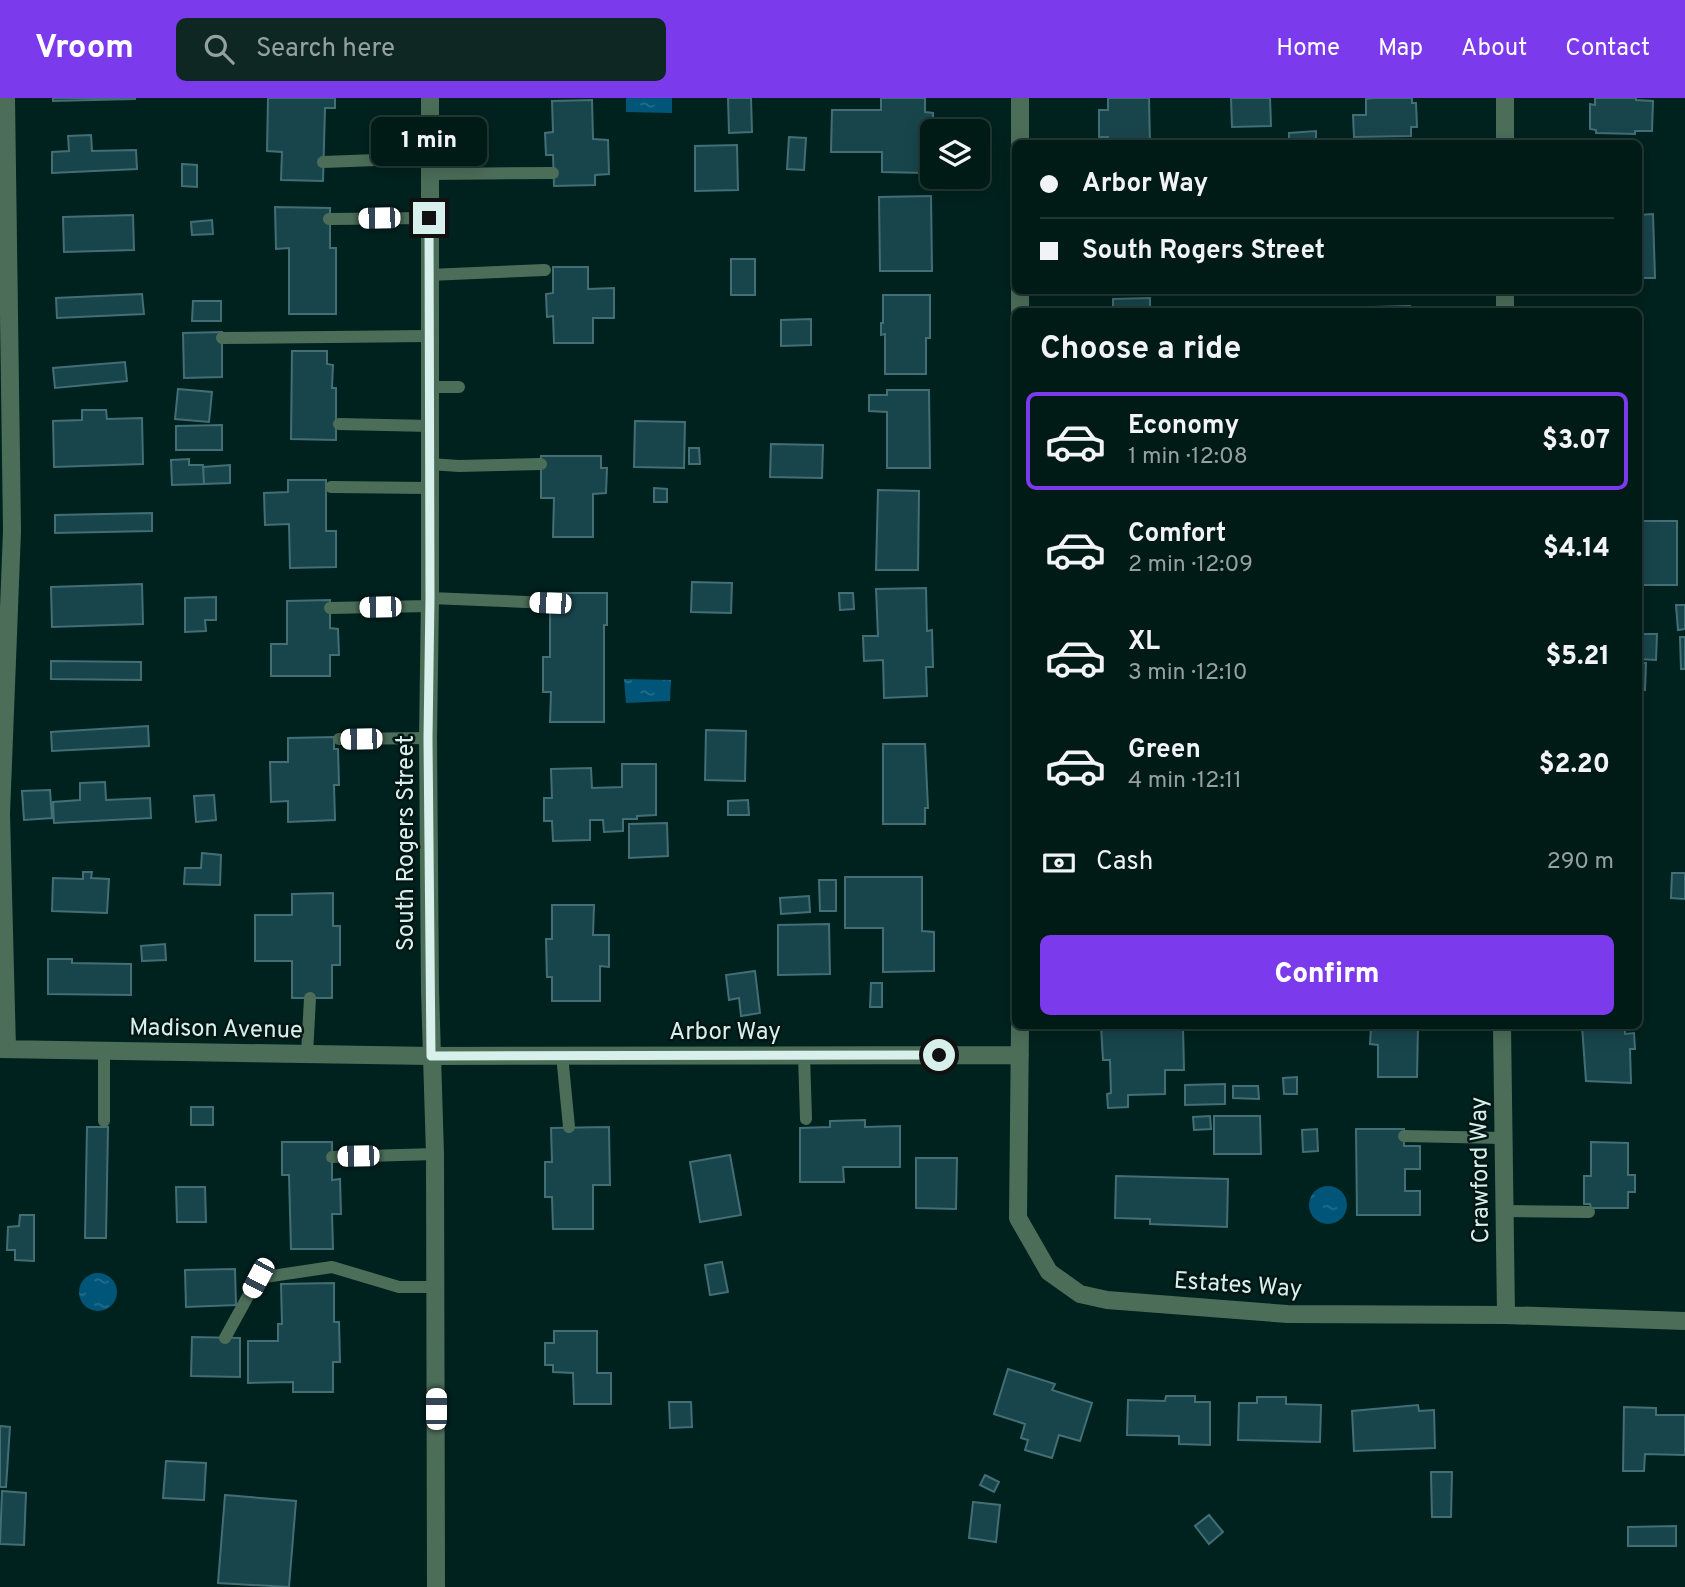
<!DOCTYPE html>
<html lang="en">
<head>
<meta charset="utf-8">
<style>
	body { margin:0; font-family:Overpass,sans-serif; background:#0e2723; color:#f1f3f6; height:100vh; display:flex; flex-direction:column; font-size:26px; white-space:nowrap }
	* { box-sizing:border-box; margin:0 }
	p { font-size:23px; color:#95a1a1 }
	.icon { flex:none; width:38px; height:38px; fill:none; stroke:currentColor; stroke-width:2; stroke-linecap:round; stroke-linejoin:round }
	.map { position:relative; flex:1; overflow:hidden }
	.details { position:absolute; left:1012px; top:210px; width:630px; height:721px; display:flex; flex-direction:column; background:#001a16; border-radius:10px; box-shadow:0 4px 18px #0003,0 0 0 2px #223835 }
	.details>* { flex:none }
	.banner { position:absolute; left:1012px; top:42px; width:630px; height:154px; border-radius:10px; box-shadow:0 4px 18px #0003,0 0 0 2px #223835; display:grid; align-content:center; height:154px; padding:0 28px; background:#001a16 }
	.tools { position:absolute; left:920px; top:21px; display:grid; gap:14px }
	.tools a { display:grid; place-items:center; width:70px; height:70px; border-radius:10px; background:#001a16; box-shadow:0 4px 18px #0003,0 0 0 2px #223835; font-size:35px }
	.end { position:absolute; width:32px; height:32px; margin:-16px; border:9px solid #d8f0eb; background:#111; box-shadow:0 0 0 4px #111 }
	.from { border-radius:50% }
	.bubble { position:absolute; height:49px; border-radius:10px; background:#001a16; box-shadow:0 4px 18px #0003,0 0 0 2px #223835; font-size:23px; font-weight:800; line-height:49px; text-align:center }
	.car { position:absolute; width:21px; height:42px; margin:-21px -10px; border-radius:9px; box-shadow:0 0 5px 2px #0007; background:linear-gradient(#fff 24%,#345 0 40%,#fff 0 76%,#345 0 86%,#fff 0) }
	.banner b { display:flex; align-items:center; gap:24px; height:66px; font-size:26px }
	.banner b+b { border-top:2px solid #223835 }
	.banner i { width:18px; height:18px; background:#f1f3f6 }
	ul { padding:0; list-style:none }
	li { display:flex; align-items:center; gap:21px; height:98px; margin:0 14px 10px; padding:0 14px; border:4px solid transparent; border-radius:10px }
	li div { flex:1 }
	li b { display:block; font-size:26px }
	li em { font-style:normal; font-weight:800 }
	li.on { border-color:#7c3aed }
	li>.icon { width:63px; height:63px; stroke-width:1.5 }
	h2 { padding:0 28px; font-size:32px; line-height:84px }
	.pay { display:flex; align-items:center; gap:18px; height:77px; padding:0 28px; font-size:26px }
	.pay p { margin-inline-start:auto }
	.action { display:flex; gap:14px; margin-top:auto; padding:14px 28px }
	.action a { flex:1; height:80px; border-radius:10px; background:#7c3aed; color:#fff; font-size:28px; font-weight:800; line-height:80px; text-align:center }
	header { display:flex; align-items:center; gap:42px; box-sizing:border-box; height:98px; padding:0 35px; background:#7c3aed; color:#fff }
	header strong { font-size:33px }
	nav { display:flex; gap:38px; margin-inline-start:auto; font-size:24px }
	.search { width:490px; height:63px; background:#0e2723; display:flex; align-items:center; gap:18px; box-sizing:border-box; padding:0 24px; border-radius:10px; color:#95a1a1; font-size:26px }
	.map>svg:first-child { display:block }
</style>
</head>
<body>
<header>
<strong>Vroom</strong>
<div class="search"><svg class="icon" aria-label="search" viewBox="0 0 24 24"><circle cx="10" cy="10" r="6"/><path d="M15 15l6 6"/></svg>Search here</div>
<nav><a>Home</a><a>Map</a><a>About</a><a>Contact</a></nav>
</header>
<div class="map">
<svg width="1685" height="1489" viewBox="0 0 1685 1489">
	<defs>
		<pattern id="water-ripples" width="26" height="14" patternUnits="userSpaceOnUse" patternTransform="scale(1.75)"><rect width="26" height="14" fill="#005578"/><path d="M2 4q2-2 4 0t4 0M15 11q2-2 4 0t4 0" fill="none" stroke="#246e8b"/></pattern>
	</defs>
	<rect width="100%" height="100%" fill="#00221e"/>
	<!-- water -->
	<path fill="url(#water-ripples)" d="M626,0H672V15L626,14Z
		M624,581L671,582L670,603L626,605Z
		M1309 1107a19 19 0 1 1 38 0a19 19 0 1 1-38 0Z
		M79 1194a19 19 0 1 1 38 0a19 19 0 1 1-38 0Z"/>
	<!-- building -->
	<path fill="#18454c" stroke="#426e76" stroke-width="2" d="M53,0H135V1L53,3Z
		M268,0H335V10H325L323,83L281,82L282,54L267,53Z
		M728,0H751L752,34L729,35Z
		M881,0H925V14L933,15V39H925V75L882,74V54H831L832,12H881Z
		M1108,0H1149L1150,46H1108V39H1099V12H1108Z
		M1231,0H1270L1271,28L1232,29Z
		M1374,0H1412V5H1416L1417,29H1411V38L1354,39L1353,17H1366V1Z
		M1595,0H1636V2L1653,3L1652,33H1635V36L1596,35V32L1590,31V6L1595,7Z
		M592,2L593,41L608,42L609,76L595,77V87L554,88L553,57H546L545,35L553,34L552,3Z
		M1316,33V46H1289V35Z
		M91,37L92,53L136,52L137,71L52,75V54L69,53L68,38Z
		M789,39L806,40L804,72L787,71Z
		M737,47L738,92L695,93V48Z
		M182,66L197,67V89L182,88Z
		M931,98L932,173H880L879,99Z
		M275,109L330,110V150H336V216H289V150L276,151Z
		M1653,116L1655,180H1638V117Z
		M133,117L134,152L64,154L63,119Z
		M212,122L213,136L192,137L191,124Z
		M731,161H755V197H731Z
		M553,169H588V191L614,190V220H593V245H554L553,218L547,219L546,196L553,195Z
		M142,196L144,216L57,220L56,200Z
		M883,197H930V240H926V276H885V236L881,237V225H883Z
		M1150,200V214H1113V201Z
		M193,203H221V223H192Z
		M1410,208V214H1373V209Z
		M811,221V247L781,248V222Z
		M222,234V279L184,280L183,235Z
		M292,253H327V266L333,267L332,290H336V342L291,341Z
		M125,264L127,283L55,290L53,270Z
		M178,291L212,294L209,324L175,321Z
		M887,292H929L930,370H887V314L869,313V297H887Z
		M82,312H106L107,321L142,320L143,366L54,369L53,323L82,322Z
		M635,323L685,324L684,370L634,369Z
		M222,327V352H176V328Z
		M771,346L823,347L822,380L770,379Z
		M689,350H699L700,366H689Z
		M541,358H601V370H607L606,395L593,396V439H553L554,400H541Z
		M189,361V367H203L204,386L172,387L171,362Z
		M230,367V385L204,386L203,369Z
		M288,382H326V433H336V469L290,470L289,426L265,427L264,395L288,394Z
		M654,390L667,391V404H654Z
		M878,392L919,393L918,472H876Z
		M152,415V433L55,435V417Z
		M1638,423H1677V487H1639V526Z
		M692,484L732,485L731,515L691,514Z
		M142,486L143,526L52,529L51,489Z
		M926,490L927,533L932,532L933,569H926L927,598L884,600L883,562L864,563L863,538H878L876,491Z
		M550,495H607V527H604V624H550L551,594H543V559H550Z
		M839,495H853L854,511L840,512Z
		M216,499V522H205L206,533L185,534V500Z
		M330,502V530L338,531L339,557H330V578H271V546H287V503Z
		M1676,507H1685V531L1678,532Z
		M1638,536H1657L1656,562L1638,561Z
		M1680,539H1685V571H1681Z
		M51,563L141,564V582L51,581Z
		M1638,565H1646L1645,592H1638Z
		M148,628L149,648L52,653L51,634Z
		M706,632L746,633L745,683L705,682Z
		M334,639V651H338L339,687H334L335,722L288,724V703L271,704L270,664H288V640Z
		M883,646H925L928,710H925V726H883Z
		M622,666H656V717L637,718V721H623V733L604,734L603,722H590V742L553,743L552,723H544V700H552L551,671L591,670L592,690L622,689Z
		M105,684L106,702L150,700L151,720L54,725L53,704L80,702V685Z
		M50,692L52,720L24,722L22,693Z
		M214,697L216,722L196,724L194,698Z
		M748,702L749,717H728V703Z
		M667,725L668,758L629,760V726Z
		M202,755L221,757L220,787L184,786L185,770H201Z
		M83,774H92L91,780L109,781L107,815L52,813L53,780L83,781Z
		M1672,775H1685V801L1671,800Z
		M845,779H922V833L934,834V873L883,874V830H845Z
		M819,782H836V813H820Z
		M333,795V828H340V867H332V900H292V863H255V817H292V796Z
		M809,798L810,814L781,816L780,800Z
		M552,807H594L593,837H609V869L600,868V903H552V879H547L546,841H552Z
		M829,826L830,876L778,877V827Z
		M165,846L166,862L142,863L141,848Z
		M48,861H72V865L131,866V897L48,896Z
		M755,873L760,915L741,918L739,900L729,902L726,877Z
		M871,885H882V909H870Z
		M1101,928H1183L1184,972H1165V996L1128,997V1009L1108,1010L1107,996L1111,995L1110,962H1103Z
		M1376,928H1418L1417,979H1378V947L1370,946L1371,929Z
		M1582,928H1625V936L1634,935L1635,951H1630L1631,985L1586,983Z
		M1297,979V996H1284L1283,980Z
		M1225,986V1006L1185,1007V987Z
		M1233,988H1258L1259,1001L1233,1000Z
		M191,1009H213V1027H191Z
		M1210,1018L1211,1031L1194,1032L1193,1019Z
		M1214,1018H1260L1261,1056H1214Z
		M865,1022V1029L900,1028V1069H843L844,1084H800V1030L830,1029V1023Z
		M87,1029H108L106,1140H85Z
		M609,1029L610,1087H593V1131H553L552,1099H545V1064H552L551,1030Z
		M1317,1031L1318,1053L1303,1054L1302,1032Z
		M1356,1031H1404V1048H1420V1071H1405V1093H1420V1117H1357Z
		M282,1044H332V1082L340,1081L341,1116H332L333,1151H291L289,1077H282Z
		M1591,1044L1628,1045V1077H1635V1094H1628V1110H1591L1590,1106H1584V1078H1591Z
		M730,1057L741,1117L700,1124L690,1064Z
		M916,1060H957L956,1111L916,1110Z
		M1116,1078L1228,1081L1227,1129L1150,1126V1121L1115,1120Z
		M176,1089H205L206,1124H177Z
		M20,1117H34V1163L15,1162V1152H7L8,1129L19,1128Z
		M722,1164L728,1194L710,1197L705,1167Z
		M235,1171L236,1207L186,1209L185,1172Z
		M334,1185V1224H339L340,1264H333V1294H293V1284L248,1285V1243H278V1226H282L281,1186Z
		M554,1233H597V1275H611V1306H574L573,1275L553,1274V1267H545V1245H554Z
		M192,1239L240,1240V1279L191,1278Z
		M1008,1271L1055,1286L1052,1292L1092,1305L1080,1343L1059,1337L1052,1360L1025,1352L1028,1342L1021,1340L1025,1326L994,1316Z
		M1166,1298H1195V1304H1210V1347L1179,1346V1338L1127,1337L1128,1302L1165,1303Z
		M1257,1299H1286V1306L1321,1307L1320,1344L1238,1342L1239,1305H1257Z
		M669,1304H691L692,1329L670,1330Z
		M1418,1307L1419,1313L1434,1312L1435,1350L1354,1353L1352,1313Z
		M1624,1309L1656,1310V1317H1685V1357L1645,1356L1644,1373H1623Z
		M0,1328L10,1329L6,1389H0Z
		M166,1363L206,1365L204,1402L163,1400Z
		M1431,1374H1452L1451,1419H1432Z
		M985,1377L999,1384L994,1394L980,1387Z
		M2,1393L26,1395L24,1447L0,1446Z
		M225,1397L296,1403L289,1489L218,1485Z
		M973,1404L1000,1407L996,1444L969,1440Z
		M1209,1417L1223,1434L1209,1446L1195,1428Z
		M1676,1428V1448H1628V1429Z"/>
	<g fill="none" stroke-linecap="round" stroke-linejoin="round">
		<!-- service -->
		<path stroke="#4c6e59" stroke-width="12" d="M323,64L430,60
			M430,76L553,75
			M329,121L429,120
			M429,177L545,172
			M222,240L430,238
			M429,289H459
			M339,326L431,328
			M430,366L459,368L541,366
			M331,389L429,390
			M430,500L550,505
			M330,510L430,508
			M339,641L428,640
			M104,952V1023
			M307,956L310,900
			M562,957L569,1029
			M804,957L806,1021
			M1404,1038L1502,1040
			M332,1059L435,1056
			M1503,1113L1589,1114
			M225,1240L258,1180L332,1169L399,1189H436"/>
		<!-- minor -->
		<path stroke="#4c6e59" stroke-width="18" d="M6,0L12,433L1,716L7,951
			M1020,46V0
			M1505,46V0
			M1020,214V192
			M1505,214V192
			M1020,928L1018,1120L1049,1174L1080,1196L1107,1202L1287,1216L1506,1217L1685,1223
			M1502,928L1506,1217
			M0,951L431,958L1020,957"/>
		<!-- tertiary -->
		<path stroke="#4c6e59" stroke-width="18" d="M430,0V500L428,640L430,892L435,1056L436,1489"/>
	</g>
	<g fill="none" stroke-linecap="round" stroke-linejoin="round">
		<!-- route -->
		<path stroke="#d8f0eb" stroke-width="9" d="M429,120L430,500L428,640L431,958L939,957"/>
	</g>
	<g text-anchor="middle" stroke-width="5" stroke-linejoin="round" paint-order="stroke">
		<!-- street labels -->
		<g font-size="24" fill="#d8f0eb" stroke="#021714">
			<text transform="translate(405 745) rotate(-90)" y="8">South Rogers Street</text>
			<text transform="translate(216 930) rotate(1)" y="8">Madison Avenue</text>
			<text x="725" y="941">Arbor Way</text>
			<text transform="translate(1479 1072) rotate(-91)" y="8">Crawford Way</text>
			<text transform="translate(1238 1186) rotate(4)" y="8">Estates Way</text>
		</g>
	</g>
</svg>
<div class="tools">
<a><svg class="icon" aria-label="layers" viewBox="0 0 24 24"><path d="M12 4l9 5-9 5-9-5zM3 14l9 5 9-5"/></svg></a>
</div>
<i class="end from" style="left:939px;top:957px"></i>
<i class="end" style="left:429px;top:120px"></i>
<div class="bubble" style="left:371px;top:19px;width:116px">1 min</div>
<i class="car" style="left:379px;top:120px;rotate:269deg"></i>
<i class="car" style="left:550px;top:505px;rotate:272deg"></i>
<i class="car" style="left:380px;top:509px;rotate:269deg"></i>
<i class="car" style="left:361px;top:641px;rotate:269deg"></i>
<i class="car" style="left:358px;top:1058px;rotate:269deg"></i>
<i class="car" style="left:258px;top:1180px;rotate:208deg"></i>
<i class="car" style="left:436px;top:1311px;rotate:0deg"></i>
<div class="banner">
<b><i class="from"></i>Arbor Way</b>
<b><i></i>South Rogers Street</b>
</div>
<section class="details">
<h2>Choose a ride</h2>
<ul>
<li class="on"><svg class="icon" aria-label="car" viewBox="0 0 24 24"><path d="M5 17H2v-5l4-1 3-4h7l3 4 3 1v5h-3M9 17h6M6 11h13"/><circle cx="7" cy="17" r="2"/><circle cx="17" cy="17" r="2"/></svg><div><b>Economy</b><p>1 min · 12:08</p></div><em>$3.07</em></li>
<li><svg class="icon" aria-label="car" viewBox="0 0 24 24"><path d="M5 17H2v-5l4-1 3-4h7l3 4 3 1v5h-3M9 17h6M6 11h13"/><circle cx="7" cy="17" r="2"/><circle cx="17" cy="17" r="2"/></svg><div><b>Comfort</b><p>2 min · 12:09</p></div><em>$4.14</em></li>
<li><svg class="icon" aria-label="car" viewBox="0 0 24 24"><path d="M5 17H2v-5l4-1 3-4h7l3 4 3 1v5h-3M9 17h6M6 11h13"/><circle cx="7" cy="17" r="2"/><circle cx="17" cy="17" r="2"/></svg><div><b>XL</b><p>3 min · 12:10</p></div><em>$5.21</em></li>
<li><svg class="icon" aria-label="car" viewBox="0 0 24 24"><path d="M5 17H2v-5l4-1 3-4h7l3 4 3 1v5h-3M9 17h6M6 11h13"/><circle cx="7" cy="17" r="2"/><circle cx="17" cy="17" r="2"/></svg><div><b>Green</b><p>4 min · 12:11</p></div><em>$2.20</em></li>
</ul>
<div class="pay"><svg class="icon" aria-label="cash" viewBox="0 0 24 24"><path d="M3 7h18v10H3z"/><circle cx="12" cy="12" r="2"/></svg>Cash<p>290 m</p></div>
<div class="action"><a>Confirm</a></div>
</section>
</div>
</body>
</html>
